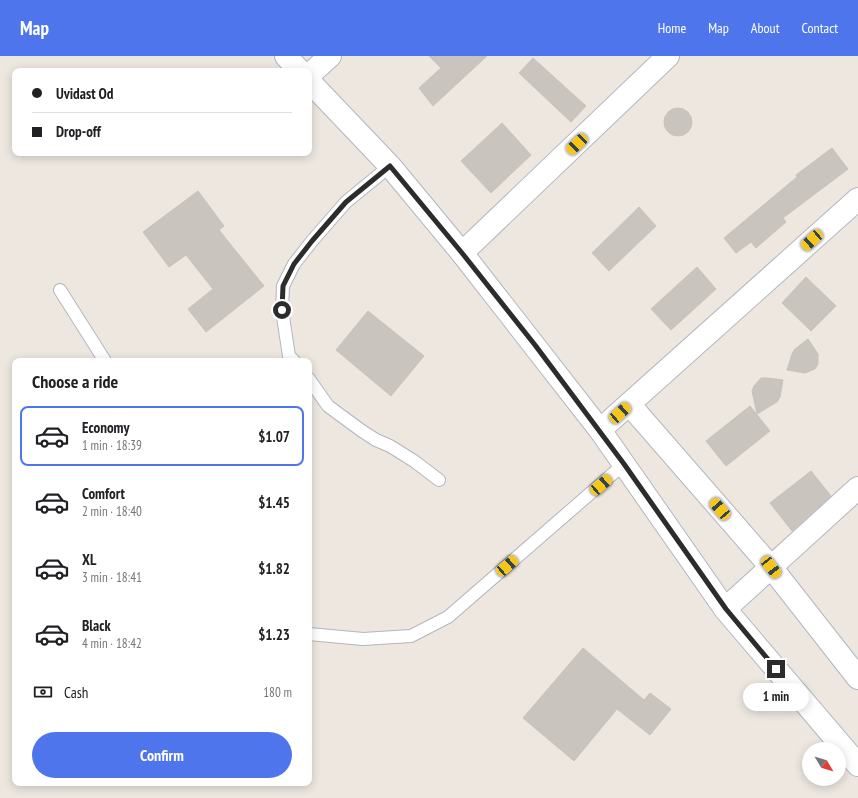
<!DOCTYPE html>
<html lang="en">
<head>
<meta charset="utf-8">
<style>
	body { margin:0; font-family:"PT Sans Narrow",sans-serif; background:#f2f2f2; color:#202124; height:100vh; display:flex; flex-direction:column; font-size:15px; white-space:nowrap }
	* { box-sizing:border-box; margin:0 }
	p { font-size:13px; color:#757577 }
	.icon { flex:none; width:22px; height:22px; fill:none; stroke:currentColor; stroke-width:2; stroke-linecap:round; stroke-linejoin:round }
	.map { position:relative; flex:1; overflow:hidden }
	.panel { position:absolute; left:12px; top:302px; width:300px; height:428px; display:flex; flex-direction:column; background:#fff; border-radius:8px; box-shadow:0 2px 10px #0003 }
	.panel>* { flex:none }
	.banner { position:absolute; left:12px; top:12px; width:300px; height:88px; border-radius:8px; box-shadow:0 2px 10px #0003; display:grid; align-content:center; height:88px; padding:0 20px; background:#fff }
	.needle { width:26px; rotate:128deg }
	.tools { position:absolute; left:802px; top:686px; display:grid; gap:8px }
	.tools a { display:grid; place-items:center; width:44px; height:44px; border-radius:50%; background:#fff; box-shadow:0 2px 10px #0003; font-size:20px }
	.end { position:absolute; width:18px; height:18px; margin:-9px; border:5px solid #2c2c2c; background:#fff; box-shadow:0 0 0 2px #fff }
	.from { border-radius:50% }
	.bubble { position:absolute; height:28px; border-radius:14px; background:#fff; box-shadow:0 2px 10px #0003; font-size:13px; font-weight:800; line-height:28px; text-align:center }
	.car { position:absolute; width:12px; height:24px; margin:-12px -6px; border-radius:5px; box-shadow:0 0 3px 1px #0007; background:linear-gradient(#f5c518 24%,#345 0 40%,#f5c518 0 76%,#345 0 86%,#f5c518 0) }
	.banner b { display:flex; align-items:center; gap:14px; height:38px; font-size:15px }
	.banner b+b { border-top:1px solid #e0e0e0 }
	.banner i { width:10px; height:10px; background:#202124 }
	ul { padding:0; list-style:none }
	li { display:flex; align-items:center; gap:12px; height:60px; margin:0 8px 6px; padding:0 12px; border:2px solid transparent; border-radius:8px }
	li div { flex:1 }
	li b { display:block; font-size:15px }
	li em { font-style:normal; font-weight:800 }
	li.selected { border-color:#4e75ec }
	li>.icon { width:36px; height:36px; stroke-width:1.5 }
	h2 { padding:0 20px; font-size:18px; line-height:48px }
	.pay { display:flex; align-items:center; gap:10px; height:44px; padding:0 20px; font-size:15px }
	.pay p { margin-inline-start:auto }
	.primary-button { display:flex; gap:8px; margin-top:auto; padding:8px 20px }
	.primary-button a { flex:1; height:46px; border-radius:24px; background:#4e75ec; color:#fff; font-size:16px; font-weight:800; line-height:46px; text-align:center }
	header { display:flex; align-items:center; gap:24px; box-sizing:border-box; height:56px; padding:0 20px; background:#4e75ec; color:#fff }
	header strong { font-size:19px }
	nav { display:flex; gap:22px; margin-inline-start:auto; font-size:14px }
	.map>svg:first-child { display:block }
</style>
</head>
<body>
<header>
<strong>Map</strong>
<nav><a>Home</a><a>Map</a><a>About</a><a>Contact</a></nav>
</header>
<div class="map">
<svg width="858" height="742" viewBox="0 0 858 742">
	<rect width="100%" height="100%" fill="#ede7e0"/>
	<!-- building -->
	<path fill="#c9c5be" stroke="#c8c2ba" d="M429,0H487L433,50L419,32L441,12Z
		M533,2L586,50L571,66L519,17Z
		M664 66a14 14 0 1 1 28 0a14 14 0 1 1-28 0Z
		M502,67L531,99L491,137L461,105Z
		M832,92L848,113L783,162L786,166L756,192L751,186L736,197L724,182L797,121L796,119Z
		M198,135L224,170L219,174L264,230L206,276L188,253L213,233L186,199L169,211L143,176Z
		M639,151L656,170L609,215L592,197Z
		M697,211L716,233L671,274L651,253Z
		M806,221L836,250L811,275L782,247Z
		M368,255L424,300L391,340L336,294Z
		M808,283L818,298V308L815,313L805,317L787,314L792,298L795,293Z
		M761,322H767L783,324L780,341L777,346L757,358L752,335L754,330Z
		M750,350L770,375L726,410L706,385Z
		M811,415L831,440L792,475L770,447Z
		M583,592L644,644L650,637L671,653L650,679L617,653L574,705L523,662Z"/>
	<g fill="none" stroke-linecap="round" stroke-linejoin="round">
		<!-- lane casing -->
		<g stroke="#b3b6bf" stroke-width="14">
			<path id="lane" d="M60,234L105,305
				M294,305L289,300L282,254L283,230L294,208L312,185L346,146L390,110
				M309,323L328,350L362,375L376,384L390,390L414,405L439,424
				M309,578L363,583L411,580L448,561L624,408"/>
		</g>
		<!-- street casing -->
		<g stroke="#b3b6bf" stroke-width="24">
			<path id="street" d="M309,19L330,0
				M462,197L668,0
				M629,348L771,511L858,622
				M600,374L858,143
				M725,553L858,432"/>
		</g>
		<!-- secondary casing -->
		<g stroke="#b3b6bf" stroke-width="24">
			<path id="secondary" d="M286,0L300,15
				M309,25L390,110L462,197L600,374L725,553L858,709"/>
		</g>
		<!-- lane -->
		<use href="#lane" stroke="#fff" stroke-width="12"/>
		<!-- street -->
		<use href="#street" stroke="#fff" stroke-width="22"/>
		<!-- secondary -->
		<use href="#secondary" stroke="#fff" stroke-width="22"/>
	</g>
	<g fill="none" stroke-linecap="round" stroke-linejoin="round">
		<!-- route -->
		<path stroke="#2c2c2c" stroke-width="5" d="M282,254L283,230L294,208L312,185L346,146L390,110L462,197L535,289L624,408L726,553L776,613"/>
	</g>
</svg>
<div class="tools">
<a><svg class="needle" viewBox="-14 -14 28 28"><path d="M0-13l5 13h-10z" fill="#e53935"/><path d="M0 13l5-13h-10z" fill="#757577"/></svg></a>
</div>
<i class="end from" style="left:282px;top:254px"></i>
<i class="end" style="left:776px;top:613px"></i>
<div class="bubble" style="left:743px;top:627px;width:66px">1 min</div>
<i class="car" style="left:577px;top:88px;rotate:226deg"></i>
<i class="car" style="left:812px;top:184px;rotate:228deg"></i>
<i class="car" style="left:620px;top:357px;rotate:48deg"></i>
<i class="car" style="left:601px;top:429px;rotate:49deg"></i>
<i class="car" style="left:720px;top:453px;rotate:319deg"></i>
<i class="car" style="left:507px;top:510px;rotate:49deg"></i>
<i class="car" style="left:771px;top:511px;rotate:142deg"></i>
<div class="banner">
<b><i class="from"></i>Uvidast Od</b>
<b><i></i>Drop-off</b>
</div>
<section class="panel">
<h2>Choose a ride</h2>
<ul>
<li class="selected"><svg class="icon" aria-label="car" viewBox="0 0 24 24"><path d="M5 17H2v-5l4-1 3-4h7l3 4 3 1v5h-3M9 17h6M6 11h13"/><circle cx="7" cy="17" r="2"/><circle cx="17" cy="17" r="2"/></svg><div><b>Economy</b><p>1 min · 18:39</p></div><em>$1.07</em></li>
<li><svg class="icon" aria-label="car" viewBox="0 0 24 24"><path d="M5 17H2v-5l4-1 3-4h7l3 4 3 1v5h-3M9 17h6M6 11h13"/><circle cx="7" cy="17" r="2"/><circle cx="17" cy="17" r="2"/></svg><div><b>Comfort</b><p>2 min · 18:40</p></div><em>$1.45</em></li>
<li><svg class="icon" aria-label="car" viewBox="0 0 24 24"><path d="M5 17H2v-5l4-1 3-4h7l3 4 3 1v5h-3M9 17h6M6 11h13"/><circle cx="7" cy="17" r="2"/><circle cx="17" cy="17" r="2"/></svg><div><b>XL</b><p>3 min · 18:41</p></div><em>$1.82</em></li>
<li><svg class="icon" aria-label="car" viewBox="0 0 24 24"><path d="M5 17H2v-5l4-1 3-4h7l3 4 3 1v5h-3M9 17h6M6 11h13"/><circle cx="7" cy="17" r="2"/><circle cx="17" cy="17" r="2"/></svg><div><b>Black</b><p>4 min · 18:42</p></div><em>$1.23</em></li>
</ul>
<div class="pay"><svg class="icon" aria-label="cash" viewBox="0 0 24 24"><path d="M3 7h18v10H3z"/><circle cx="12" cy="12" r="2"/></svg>Cash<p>180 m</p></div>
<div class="primary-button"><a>Confirm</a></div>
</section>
</div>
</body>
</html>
